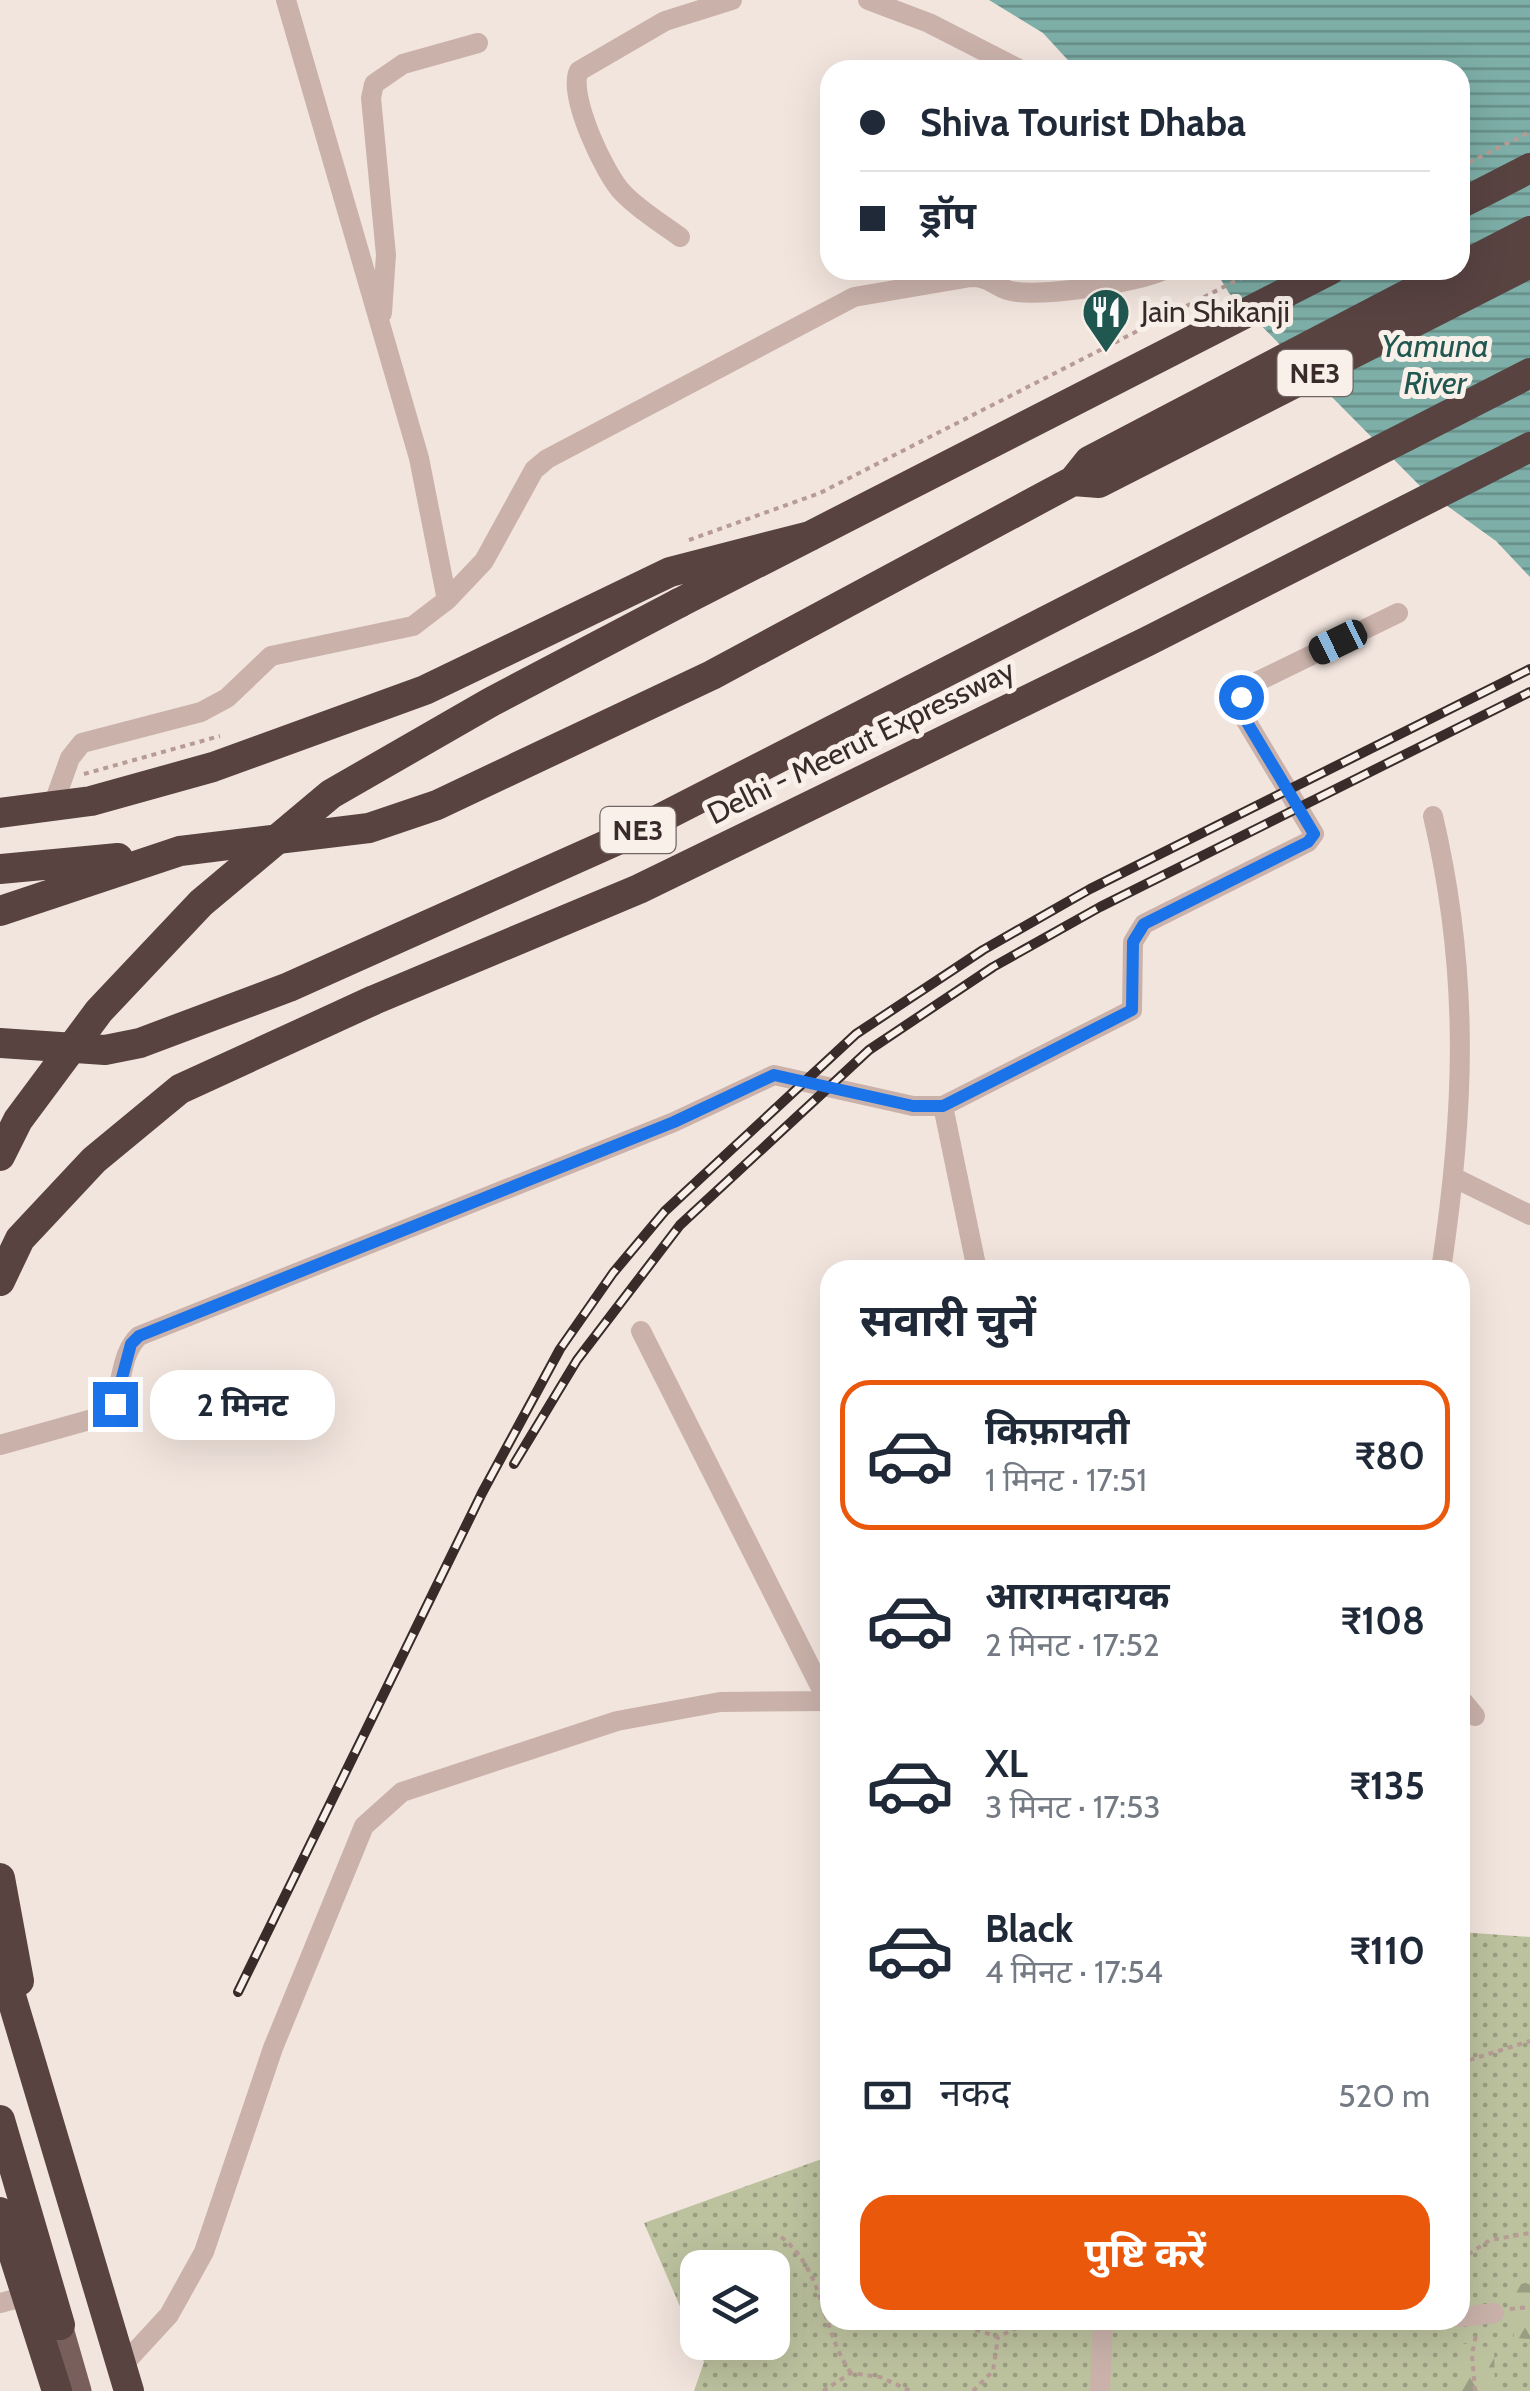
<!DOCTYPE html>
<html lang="hi">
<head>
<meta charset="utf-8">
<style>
	body { margin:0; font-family:Cabin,"Noto Sans Devanagari",sans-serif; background:#f6f6f7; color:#1f2937; height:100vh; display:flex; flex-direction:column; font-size:38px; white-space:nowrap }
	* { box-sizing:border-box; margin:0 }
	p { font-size:32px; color:#747a83 }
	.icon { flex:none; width:55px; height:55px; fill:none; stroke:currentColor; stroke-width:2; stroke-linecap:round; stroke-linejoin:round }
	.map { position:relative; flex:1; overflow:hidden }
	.side { position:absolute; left:820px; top:1260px; width:650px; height:1070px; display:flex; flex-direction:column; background:#fff; border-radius:30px; box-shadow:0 10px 40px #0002 }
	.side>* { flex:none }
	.guide { position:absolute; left:820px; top:60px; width:650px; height:220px; border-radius:30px; box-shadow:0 10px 40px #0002; display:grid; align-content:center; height:220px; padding:0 40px; background:#fff }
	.buttons { position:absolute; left:680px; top:2250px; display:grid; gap:20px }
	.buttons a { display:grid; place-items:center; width:110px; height:110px; border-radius:20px; background:#fff; box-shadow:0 10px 40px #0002; font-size:50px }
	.end { position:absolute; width:45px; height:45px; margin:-22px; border:12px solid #1a73e8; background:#fff; box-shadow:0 0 0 5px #fff }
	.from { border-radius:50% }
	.bubble { position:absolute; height:70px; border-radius:30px; background:#fff; box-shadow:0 10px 40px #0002; font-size:32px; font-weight:700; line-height:70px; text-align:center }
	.car { position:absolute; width:30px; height:60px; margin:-30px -15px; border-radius:12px; box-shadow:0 0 8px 2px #0007; background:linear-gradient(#222 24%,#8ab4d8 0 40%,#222 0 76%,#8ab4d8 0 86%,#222 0) }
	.guide b { display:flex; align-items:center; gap:35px; height:95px; font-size:38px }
	.guide b+b { border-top:2px solid #e0e1e3 }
	.guide i { width:25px; height:25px; background:#1f2937 }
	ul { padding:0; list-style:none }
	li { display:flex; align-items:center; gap:30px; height:150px; margin:0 20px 15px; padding:0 20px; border:5px solid transparent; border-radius:30px }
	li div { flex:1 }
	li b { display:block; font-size:38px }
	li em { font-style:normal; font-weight:700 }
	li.current { border-color:#ea580c }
	li>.icon { width:90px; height:90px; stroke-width:1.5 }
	h2 { padding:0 40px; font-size:45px; line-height:120px }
	.pay { display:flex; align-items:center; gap:25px; height:110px; padding:0 40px; font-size:38px }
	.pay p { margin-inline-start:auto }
	.action { display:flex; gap:20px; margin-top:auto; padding:20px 40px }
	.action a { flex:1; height:115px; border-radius:30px; background:#ea580c; color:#fff; font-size:40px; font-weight:700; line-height:115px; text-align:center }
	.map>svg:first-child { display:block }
</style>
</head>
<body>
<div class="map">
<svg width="1530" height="2391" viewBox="0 0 1530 2391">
	<defs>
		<pattern id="grass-dots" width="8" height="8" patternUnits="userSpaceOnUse" patternTransform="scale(2.5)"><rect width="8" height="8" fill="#bcc19e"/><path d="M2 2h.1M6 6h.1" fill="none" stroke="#9a9d81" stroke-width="1.8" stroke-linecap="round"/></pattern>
		<pattern id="forest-firs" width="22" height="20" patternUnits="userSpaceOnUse" patternTransform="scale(2.5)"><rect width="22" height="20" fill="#bcc19e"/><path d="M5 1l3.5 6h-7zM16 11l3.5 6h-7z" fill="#9a9d81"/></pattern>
		<pattern id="water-rules" width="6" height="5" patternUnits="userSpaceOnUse" patternTransform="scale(2.5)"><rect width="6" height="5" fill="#7daea7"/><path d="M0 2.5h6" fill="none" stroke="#678e88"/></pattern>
	</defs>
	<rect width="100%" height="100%" fill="#f2e5de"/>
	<!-- grass -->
	<path fill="url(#grass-dots)" fill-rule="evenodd" d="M1460,1932L1530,1937V2391H694L704,2362L644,2223L830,2156V2320H1460ZM698,2268H772V2342H698Z"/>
	<!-- forest -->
	<path fill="url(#forest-firs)" d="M1509,2284H1530V2339L1514,2338Z
		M1460,2343L1494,2348L1495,2391H1459Z"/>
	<!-- water -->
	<path fill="url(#water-rules)" d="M989,0H1530V577L1496,541L1421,487L1229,293L1215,270H1460V70H1077L1043,33Z"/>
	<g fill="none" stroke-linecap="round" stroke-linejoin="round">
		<!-- path -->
		<path stroke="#b69c94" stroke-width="4" stroke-dasharray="5 5" stroke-linecap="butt" d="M1460,167L1530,132
			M689,540L820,493L1257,270
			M84,774L220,736
			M1460,2063L1530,2041
			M781,2237C826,2272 820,2329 851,2373
			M1460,2260L1490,2240L1530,2233
			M1510,2309L1530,2307
			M947,2320L998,2337L1033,2320
			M1046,2320L1086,2325
			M823,2391L851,2373L880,2377L911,2391
			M973,2391L993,2371L998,2337
			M1475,2391L1472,2354L1476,2335"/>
		<!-- minor -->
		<path stroke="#cab2aa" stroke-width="20" d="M868,0L929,23L1021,70
			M680,237C661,223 639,210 623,193C605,175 567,94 579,71L665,21L732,0
			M382,313L386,255L371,98L374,84L403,64L478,43
			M447,600L484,561L534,470L547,459L854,297L971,277C988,277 992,284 1007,290C1035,299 1137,283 1164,270
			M52,808L70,758L82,743L201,712L227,698L271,656L413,626L447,600L419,458L286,0
			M1433,816C1470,974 1465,1110 1441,1270
			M943,1106L977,1270
			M1455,1178L1530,1215
			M641,1331L827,1700
			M0,1445L107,1415C124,1392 118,1355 139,1336L674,1122L774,1075L913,1106H943L1132,1010L1133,942L1144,924L1308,842L1314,834L1242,714L1241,697L1248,686L1398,613
			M1460,1698L1475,1716
			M0,2303L37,2293
			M1460,2317L1494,2313
			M1369,2320H1371
			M122,2366L169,2315L204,2252L273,2048L364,1826L402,1792L617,1721L720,1702L830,1701
			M1100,2391L1103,2320"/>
		<!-- major -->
		<path stroke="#795f5b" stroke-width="25" d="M60,2325L79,2391"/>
		<!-- highway -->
		<path stroke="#584341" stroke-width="30" d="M1460,204L1530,168
			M1460,267L1530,231
			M1073,481L1099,483L1530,263
			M679,603L1330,270
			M0,813L91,801L213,767L425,690L670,572L810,536
			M0,869L118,858
			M0,911L180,851L369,828L437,805L712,675L1073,481L1089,461L1454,270
			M0,1043L105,1050L140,1043L289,987L622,838L1530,373
			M0,1281L20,1239L94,1160L180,1089L374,1000L639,889L1148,641L1530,447
			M0,1878L19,1981
			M0,1959L129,2391
			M0,2120L60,2325"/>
		<!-- rail casing -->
		<g stroke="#382b29" stroke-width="10">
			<path id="rail" d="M514,1464L577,1360L680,1225L869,1050L993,967L1100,907L1530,692
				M238,1992L482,1493L560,1349L613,1273L665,1211L856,1034L983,950L1090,889L1530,669"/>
		</g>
		<!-- rail -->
		<use href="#rail" stroke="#faf0ea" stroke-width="6" stroke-dasharray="19" stroke-linecap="butt"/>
		<!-- highway-bridge -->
		<path stroke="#584341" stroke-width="30" d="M0,1156L18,1120L99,1011L201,903L331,794L491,702L679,603
			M0,2212L57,2391"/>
	</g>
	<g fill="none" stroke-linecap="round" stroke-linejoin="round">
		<!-- route -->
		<path stroke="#1a73e8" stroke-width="12" d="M115,1404L131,1344L139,1336L674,1122L774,1075L913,1106H943L1132,1010L1133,942L1144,924L1308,842L1314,834L1242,714L1241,697"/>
	</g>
	<!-- icons -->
	<defs>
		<g id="restaurant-pin" transform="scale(2.5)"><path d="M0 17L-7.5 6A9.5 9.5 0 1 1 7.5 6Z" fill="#205851" stroke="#faf0ea"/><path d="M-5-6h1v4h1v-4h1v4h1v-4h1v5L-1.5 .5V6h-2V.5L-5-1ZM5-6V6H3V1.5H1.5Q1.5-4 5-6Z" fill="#fff"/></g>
	</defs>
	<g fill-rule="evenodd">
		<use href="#restaurant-pin" x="1106" y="312"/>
	</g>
	<g text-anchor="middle" stroke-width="10" stroke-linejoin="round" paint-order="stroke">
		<!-- shield labels -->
		<g fill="#faf0ea" stroke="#726663" stroke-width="2.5">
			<rect x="1277.5" y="350" width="75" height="46" rx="8"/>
			<rect x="600.5" y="807" width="75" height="46" rx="8"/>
		</g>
		<g font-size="28" font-weight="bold" fill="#382b29">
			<text x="1315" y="383">NE3</text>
			<text x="638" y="840">NE3</text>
		</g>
		<!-- poi labels -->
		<g font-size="30" fill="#382b29" stroke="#faf0ea" text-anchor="start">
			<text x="1141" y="322">Jain Shikanji</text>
		</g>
		<!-- street labels -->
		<g font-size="30" fill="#382b29" stroke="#faf0ea">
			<text transform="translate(861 742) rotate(-26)" y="10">Delhi - Meerut Expressway</text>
		</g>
		<!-- water labels -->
		<g font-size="32" font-style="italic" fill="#205851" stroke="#faf0ea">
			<text x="1435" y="357">Yamuna<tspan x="1435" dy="37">River</tspan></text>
		</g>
	</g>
</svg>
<div class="buttons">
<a><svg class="icon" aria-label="layers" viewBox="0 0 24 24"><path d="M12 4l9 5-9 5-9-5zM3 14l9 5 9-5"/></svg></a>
</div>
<i class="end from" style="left:1241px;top:697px"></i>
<i class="end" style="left:115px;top:1404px"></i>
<div class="bubble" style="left:150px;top:1370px;width:185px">2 मिनट</div>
<i class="car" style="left:1338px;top:642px;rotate:244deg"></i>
<div class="guide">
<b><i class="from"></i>Shiva Tourist Dhaba</b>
<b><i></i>ड्रॉप</b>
</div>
<section class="side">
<h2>सवारी चुनें</h2>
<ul>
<li class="current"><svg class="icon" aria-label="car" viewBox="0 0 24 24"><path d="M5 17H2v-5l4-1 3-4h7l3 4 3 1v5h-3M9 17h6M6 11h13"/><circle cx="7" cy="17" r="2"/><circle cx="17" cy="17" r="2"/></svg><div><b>किफ़ायती</b><p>1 मिनट · 17:51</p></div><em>₹80</em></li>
<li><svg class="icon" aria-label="car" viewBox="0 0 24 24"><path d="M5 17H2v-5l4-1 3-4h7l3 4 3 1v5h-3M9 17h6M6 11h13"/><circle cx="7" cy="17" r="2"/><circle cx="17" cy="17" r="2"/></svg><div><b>आरामदायक</b><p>2 मिनट · 17:52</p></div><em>₹108</em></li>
<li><svg class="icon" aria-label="car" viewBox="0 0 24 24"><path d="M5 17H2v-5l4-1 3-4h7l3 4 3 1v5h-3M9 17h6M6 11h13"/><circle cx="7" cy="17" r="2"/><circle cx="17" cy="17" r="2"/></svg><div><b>XL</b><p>3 मिनट · 17:53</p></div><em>₹135</em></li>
<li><svg class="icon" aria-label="car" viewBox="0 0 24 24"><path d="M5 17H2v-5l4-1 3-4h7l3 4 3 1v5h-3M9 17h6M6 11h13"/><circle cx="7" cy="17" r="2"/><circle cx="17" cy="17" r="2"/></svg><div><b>Black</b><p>4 मिनट · 17:54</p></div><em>₹110</em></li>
</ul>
<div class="pay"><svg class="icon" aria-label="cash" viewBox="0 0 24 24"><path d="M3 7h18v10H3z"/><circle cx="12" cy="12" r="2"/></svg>नकद<p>520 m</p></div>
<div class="action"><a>पुष्टि करें</a></div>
</section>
</div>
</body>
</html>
